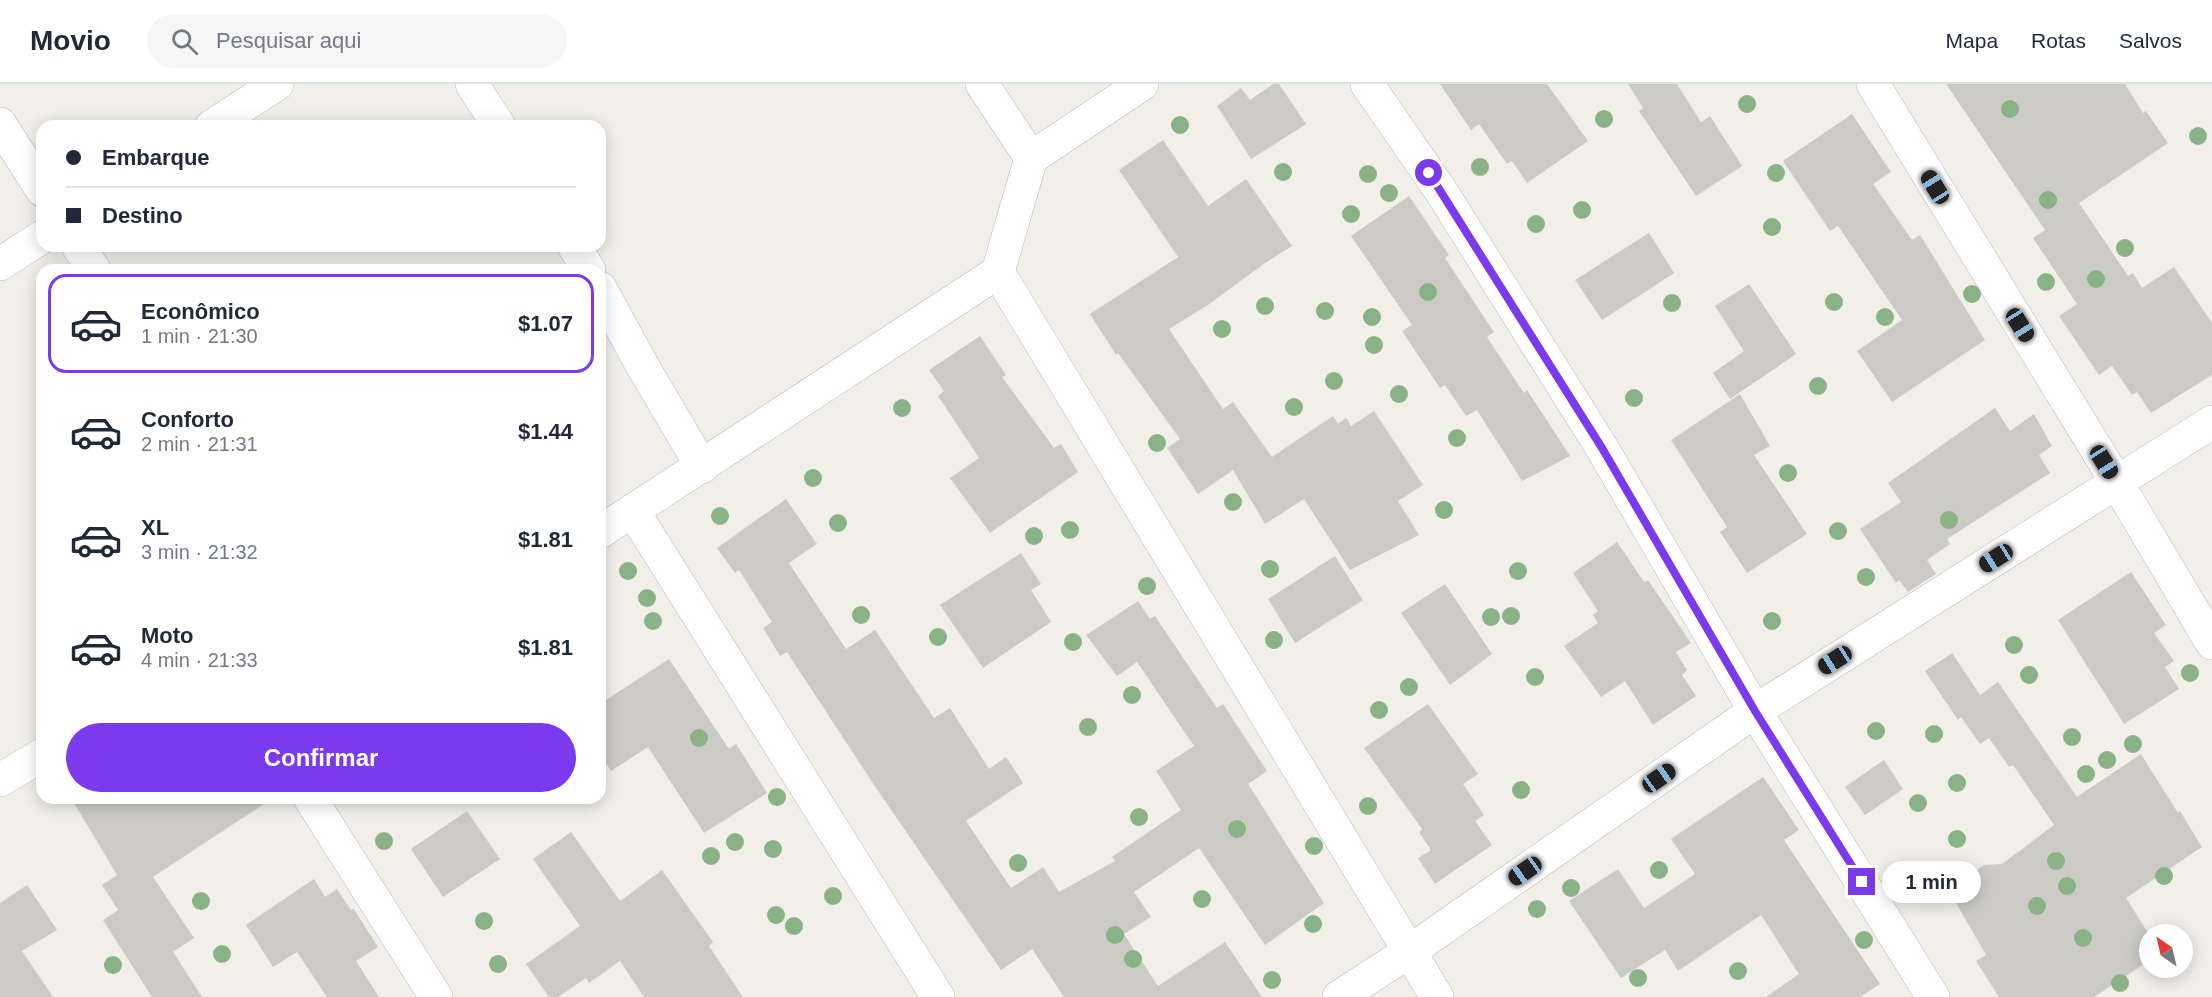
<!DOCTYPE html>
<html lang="pt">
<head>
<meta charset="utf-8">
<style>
	body { margin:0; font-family:Arial,sans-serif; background:#f6f6f7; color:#1f2937; height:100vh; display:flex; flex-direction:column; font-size:22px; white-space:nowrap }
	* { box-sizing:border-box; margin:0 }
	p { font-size:20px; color:#747a83 }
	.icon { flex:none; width:33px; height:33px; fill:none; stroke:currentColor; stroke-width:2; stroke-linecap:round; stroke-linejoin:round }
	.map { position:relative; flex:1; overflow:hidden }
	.side { position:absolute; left:36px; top:180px; width:570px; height:540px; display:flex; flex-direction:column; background:#fff; border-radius:18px; box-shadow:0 3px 15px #0003 }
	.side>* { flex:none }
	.top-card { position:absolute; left:36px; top:36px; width:570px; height:132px; border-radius:18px; box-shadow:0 3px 15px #0003; display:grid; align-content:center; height:132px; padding:0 30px; background:#fff }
	.needle { width:39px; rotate:326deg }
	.fabs { position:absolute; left:2139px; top:840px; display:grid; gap:12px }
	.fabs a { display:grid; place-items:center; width:54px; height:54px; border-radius:50%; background:#fff; box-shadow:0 3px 15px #0003; font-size:30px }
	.end { position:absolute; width:27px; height:27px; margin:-14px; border:8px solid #7c3aed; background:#fff; box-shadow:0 0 0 3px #fff }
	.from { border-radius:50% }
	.bubble { position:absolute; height:42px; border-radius:21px; background:#fff; box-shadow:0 3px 15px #0003; font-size:20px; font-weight:700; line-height:42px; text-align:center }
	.car { position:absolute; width:18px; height:36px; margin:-18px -9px; border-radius:8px; box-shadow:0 0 4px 2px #0007; background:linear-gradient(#222 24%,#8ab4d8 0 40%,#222 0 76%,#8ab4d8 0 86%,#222 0) }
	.top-card b { display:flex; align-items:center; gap:21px; height:57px; font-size:22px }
	.top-card b+b { border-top:2px solid #e0e1e3 }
	.top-card i { width:15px; height:15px; background:#1f2937 }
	ul { padding:10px 0 0; list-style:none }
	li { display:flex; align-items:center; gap:18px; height:99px; margin:0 12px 9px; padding:0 18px; border:3px solid transparent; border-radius:18px }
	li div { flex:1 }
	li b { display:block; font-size:22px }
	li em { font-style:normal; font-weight:700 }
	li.selected { border-color:#7c3aed }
	li>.icon { width:54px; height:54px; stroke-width:1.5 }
	.button { display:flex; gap:12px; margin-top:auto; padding:12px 30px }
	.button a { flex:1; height:69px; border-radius:36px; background:#7c3aed; color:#fff; font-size:24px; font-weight:700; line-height:69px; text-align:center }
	header { display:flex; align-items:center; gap:36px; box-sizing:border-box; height:84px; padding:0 30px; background:#fff; border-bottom:2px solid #e0e1e3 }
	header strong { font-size:28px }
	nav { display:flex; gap:33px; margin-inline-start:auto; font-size:21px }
	.search { width:420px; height:54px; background:#f6f6f7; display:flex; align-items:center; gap:15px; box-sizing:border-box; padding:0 21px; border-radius:33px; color:#747a83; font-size:22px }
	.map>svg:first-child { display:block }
</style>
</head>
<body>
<header>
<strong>Movio</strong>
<div class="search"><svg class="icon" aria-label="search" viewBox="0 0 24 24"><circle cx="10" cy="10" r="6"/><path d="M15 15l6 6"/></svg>Pesquisar aqui</div>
<nav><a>Mapa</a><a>Rotas</a><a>Salvos</a></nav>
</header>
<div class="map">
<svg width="2212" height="913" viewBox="0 0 2212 913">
	<rect width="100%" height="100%" fill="#f1efe8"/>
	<!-- building -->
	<path fill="#cccac5" d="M1273,0H1279L1306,40L1251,75L1217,22L1241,4L1250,16Z
		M1440,0H1547L1588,57L1527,99L1512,77L1507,80L1479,40L1471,46Z
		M1628,0H1677L1701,38L1710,32L1742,82L1696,112L1639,27L1643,24Z
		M1946,0H2125L2143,29L2146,27L2168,59L2079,119L2128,192L2133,189L2142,204L2174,183L2212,239V291L2151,329L2137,308L2132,311L2112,282L2099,291L2059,232L2077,220L2033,154L2045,146Z
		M1852,30L1891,88L1873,100L1912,156L1920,151L1985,256L1892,318L1857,267L1902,236L1838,142L1830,147L1783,77Z
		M1163,56L1208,122L1246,95L1292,162L1265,179L1208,221L1169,245L1223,325L1233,318L1272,373L1333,332L1338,340L1346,334L1351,342L1374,327L1423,401L1398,417L1419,451L1350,486L1304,415L1265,440L1233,386L1198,410L1167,364L1180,355L1118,269L1116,271L1090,230L1178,173L1119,86Z
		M1409,112L1449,171L1445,174L1494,248L1487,253L1524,309L1527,306L1570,372L1522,397L1477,326L1466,332L1445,301L1440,304L1402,247L1412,241L1351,152Z
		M1649,149L1674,189L1602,236L1575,196Z
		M1749,200L1796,270L1730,315L1713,289L1744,267L1715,222Z
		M980,252L1006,291L1002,293L1054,364L1061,360L1078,388L990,449L950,394L979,374L938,312L944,307L929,286Z
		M1740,310L1770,362L1754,371L1807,450L1747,489L1720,448L1727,443L1671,356Z
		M1995,324L2010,347L2034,330L2052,362L2039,371L2050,389L1947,455L1950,460L1927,476L1936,490L1908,508L1899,496L1896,499L1860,445L1901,418L1888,399Z
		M786,415L817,460L789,479L846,565L875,546L934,634L950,624L989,685L1006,673L1023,699L966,737L1011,804L1043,783L1059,808L1115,777L1112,773L1181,726L1156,687L1194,662L1137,578L1117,592L1086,551L1138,517L1150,535L1155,532L1217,624L1223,620L1267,687L1248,700L1324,819L1265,861L1199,764L1134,808L1151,833L1124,850L1158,902L1225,858L1262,913H1064L1032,865L1001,886L874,701L787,568L780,572L763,544L772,538L739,486L735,489L717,464Z
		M1617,458L1644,498L1648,496L1691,559L1676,568L1687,586L1682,591L1696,612L1653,641L1625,597L1601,613L1564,562L1598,539L1593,531L1598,527L1573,489Z
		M1021,469L1041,500L1031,506L1051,538L983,584L940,521Z
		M1335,472L1363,516L1295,559L1268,515Z
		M2131,488L2166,541L2154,549L2174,577L2165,583L2179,605L2124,640L2058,536Z
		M1445,500L1492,570L1450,601L1401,529Z
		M1952,569L1980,611L1998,598L2077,713L2141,670L2178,729L2180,727L2202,763L2126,814L2150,852V876L2094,913H1999L1976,877L1986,871L1948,805L1984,781L2002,780L2054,741L2013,681L2009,683L1989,654L1980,660L1961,633L1958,636L1925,587Z
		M669,575L729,665L736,660L767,709L704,749L648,663L611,687L600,670V620Z
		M1428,620L1478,690L1463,700L1484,731L1475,737L1492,761L1435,800L1418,774L1431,766L1419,748L1422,745L1364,664Z
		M1884,676L1903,705L1865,731L1845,703Z
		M1763,693L1799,746L1784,756L1880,900L1860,913H1766L1799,890L1761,831L1678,887L1665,866L1621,894L1569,817L1618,785L1644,824L1695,790L1671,755Z
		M71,714H273L153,793L194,854L173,868L202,913H152L103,836L118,826L102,801L117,791Z
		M467,727L500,775L443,813L411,765Z
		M571,748L620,817L662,786L713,858L709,862L743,913H644L620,877L589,899L586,894L558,913H549L526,880L580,842L533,775Z
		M314,795L325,813L337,805L351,826L354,825L378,863L356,877L379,913H327L297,868L273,883L246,841Z
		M27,801L57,846L22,867L53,913H0V819Z"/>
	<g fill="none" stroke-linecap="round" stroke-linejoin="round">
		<!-- street casing -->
		<g stroke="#b5b8bc" stroke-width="34">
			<path id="street" d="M472,0L499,42
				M982,0L1031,74
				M1367,0L1441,107L1602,364L1755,627L1933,913
				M1873,0L2116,397L2212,559
				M0,40L42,106
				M212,42L277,0
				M78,162L94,186
				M574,162L589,186
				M0,180L42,153
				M998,188L1437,913
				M600,204L642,281L702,383
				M633,427L938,913
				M600,448L998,188L1031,74L1142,0
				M0,696L42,671
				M310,714L436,913
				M1339,913L1410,867L1755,627L2212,338"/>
		</g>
		<!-- street -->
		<use href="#street" stroke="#fff" stroke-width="33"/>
	</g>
	<!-- trees -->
	<g fill="#89b387">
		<circle cx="1747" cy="20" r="9"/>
		<circle cx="2010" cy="25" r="9"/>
		<circle cx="1604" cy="35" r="9"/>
		<circle cx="1180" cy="41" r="9"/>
		<circle cx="2198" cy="52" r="9"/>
		<circle cx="1480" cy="83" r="9"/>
		<circle cx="1283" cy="88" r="9"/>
		<circle cx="1776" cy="89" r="9"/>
		<circle cx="1368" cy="90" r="9"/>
		<circle cx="1389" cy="109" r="9"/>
		<circle cx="2048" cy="116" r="9"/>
		<circle cx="1582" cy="126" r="9"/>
		<circle cx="1351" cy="130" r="9"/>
		<circle cx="1536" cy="140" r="9"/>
		<circle cx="1772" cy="143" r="9"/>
		<circle cx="2125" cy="164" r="9"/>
		<circle cx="2096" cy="195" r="9"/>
		<circle cx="2046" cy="198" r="9"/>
		<circle cx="1428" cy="208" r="9"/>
		<circle cx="1972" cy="210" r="9"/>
		<circle cx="1834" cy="218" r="9"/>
		<circle cx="1672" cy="219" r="9"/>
		<circle cx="1265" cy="222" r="9"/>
		<circle cx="1325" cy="227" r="9"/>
		<circle cx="1372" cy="233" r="9"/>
		<circle cx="1885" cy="233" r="9"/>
		<circle cx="1222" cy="245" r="9"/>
		<circle cx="1374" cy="261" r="9"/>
		<circle cx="1334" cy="297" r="9"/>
		<circle cx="1818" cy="302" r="9"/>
		<circle cx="1399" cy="310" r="9"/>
		<circle cx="1634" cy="314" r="9"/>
		<circle cx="1294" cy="323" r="9"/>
		<circle cx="902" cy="324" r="9"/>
		<circle cx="1457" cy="354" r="9"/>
		<circle cx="1157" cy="359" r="9"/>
		<circle cx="1788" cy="389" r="9"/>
		<circle cx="813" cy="394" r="9"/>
		<circle cx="1233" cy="418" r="9"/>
		<circle cx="1444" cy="426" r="9"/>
		<circle cx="720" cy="432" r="9"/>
		<circle cx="1949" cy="436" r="9"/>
		<circle cx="838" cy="439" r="9"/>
		<circle cx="1070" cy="446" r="9"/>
		<circle cx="1838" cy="447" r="9"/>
		<circle cx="1034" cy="452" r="9"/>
		<circle cx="1270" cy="485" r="9"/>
		<circle cx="628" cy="487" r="9"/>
		<circle cx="1518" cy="487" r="9"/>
		<circle cx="1866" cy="493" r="9"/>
		<circle cx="1147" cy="502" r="9"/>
		<circle cx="647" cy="514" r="9"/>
		<circle cx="861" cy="531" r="9"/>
		<circle cx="1511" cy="532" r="9"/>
		<circle cx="1491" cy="533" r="9"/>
		<circle cx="653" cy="537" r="9"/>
		<circle cx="1772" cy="537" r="9"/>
		<circle cx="938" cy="553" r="9"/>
		<circle cx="1274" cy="556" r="9"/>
		<circle cx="1073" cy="558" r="9"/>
		<circle cx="2014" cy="561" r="9"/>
		<circle cx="2190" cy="589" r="9"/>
		<circle cx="2029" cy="591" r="9"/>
		<circle cx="1535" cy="593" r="9"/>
		<circle cx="1409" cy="603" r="9"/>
		<circle cx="1132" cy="611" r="9"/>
		<circle cx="1379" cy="626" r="9"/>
		<circle cx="1088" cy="643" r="9"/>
		<circle cx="1876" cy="647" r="9"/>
		<circle cx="1934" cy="650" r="9"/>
		<circle cx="2072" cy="653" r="9"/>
		<circle cx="699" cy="654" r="9"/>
		<circle cx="2133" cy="660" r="9"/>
		<circle cx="2107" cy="676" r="9"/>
		<circle cx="2086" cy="690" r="9"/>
		<circle cx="1957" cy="699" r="9"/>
		<circle cx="1521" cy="706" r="9"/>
		<circle cx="777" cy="713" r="9"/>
		<circle cx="1918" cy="719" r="9"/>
		<circle cx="1368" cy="722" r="9"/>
		<circle cx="1139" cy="733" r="9"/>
		<circle cx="1237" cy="745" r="9"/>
		<circle cx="1957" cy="755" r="9"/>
		<circle cx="384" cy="757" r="9"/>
		<circle cx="735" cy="758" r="9"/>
		<circle cx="1314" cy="762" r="9"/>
		<circle cx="773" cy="765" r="9"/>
		<circle cx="711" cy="772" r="9"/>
		<circle cx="2056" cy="777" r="9"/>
		<circle cx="1018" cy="779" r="9"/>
		<circle cx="1659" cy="786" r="9"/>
		<circle cx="2164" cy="792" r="9"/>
		<circle cx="2067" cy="802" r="9"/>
		<circle cx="1571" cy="804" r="9"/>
		<circle cx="833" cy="812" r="9"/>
		<circle cx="1202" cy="815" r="9"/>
		<circle cx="201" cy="817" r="9"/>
		<circle cx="2037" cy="822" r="9"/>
		<circle cx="1537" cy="825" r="9"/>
		<circle cx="776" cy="831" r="9"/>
		<circle cx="484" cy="837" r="9"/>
		<circle cx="1313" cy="840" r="9"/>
		<circle cx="794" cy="842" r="9"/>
		<circle cx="1115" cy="851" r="9"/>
		<circle cx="2083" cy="854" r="9"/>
		<circle cx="1864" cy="856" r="9"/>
		<circle cx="222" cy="870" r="9"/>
		<circle cx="1133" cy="875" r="9"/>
		<circle cx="498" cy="880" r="9"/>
		<circle cx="113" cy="881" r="9"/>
		<circle cx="1738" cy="887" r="9"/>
		<circle cx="1638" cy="894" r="9"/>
		<circle cx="1272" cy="896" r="9"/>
		<circle cx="2120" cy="899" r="9"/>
	</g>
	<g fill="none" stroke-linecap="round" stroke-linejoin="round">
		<!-- route -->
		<path stroke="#7c3aed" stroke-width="8" d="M1429,89L1602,364L1755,627L1862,798"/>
	</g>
</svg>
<div class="fabs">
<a><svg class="needle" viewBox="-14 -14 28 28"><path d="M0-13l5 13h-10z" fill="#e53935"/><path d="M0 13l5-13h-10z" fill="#747a83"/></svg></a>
</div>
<i class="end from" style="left:1429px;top:89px"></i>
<i class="end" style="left:1862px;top:798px"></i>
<div class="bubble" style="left:1882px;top:777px;width:99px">1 min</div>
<i class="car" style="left:1935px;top:103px;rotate:328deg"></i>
<i class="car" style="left:2020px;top:241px;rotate:148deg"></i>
<i class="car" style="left:2104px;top:378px;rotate:148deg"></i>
<i class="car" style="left:1996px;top:474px;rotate:238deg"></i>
<i class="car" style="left:1835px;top:576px;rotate:238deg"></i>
<i class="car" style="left:1659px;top:694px;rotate:55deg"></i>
<i class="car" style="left:1525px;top:787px;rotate:235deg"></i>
<div class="top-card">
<b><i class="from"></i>Embarque</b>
<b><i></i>Destino</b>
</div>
<section class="side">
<ul>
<li class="selected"><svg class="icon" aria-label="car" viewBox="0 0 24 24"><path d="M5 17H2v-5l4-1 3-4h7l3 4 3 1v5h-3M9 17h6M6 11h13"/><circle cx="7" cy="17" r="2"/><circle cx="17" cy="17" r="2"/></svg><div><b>Econômico</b><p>1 min · 21:30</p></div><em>$1.07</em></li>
<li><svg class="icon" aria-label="car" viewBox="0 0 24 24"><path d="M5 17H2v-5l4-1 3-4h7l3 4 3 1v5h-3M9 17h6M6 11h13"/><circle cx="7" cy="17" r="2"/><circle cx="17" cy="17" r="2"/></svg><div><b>Conforto</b><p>2 min · 21:31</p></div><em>$1.44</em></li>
<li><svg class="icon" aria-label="car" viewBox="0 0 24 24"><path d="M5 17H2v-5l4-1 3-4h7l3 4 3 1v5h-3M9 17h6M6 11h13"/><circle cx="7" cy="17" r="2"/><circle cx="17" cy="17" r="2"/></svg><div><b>XL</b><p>3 min · 21:32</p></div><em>$1.81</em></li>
<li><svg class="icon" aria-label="car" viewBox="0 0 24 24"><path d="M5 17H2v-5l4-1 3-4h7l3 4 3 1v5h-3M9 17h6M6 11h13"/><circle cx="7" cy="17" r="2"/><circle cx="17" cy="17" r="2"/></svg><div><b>Moto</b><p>4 min · 21:33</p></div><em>$1.81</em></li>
</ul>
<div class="button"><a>Confirmar</a></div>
</section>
</div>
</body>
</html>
